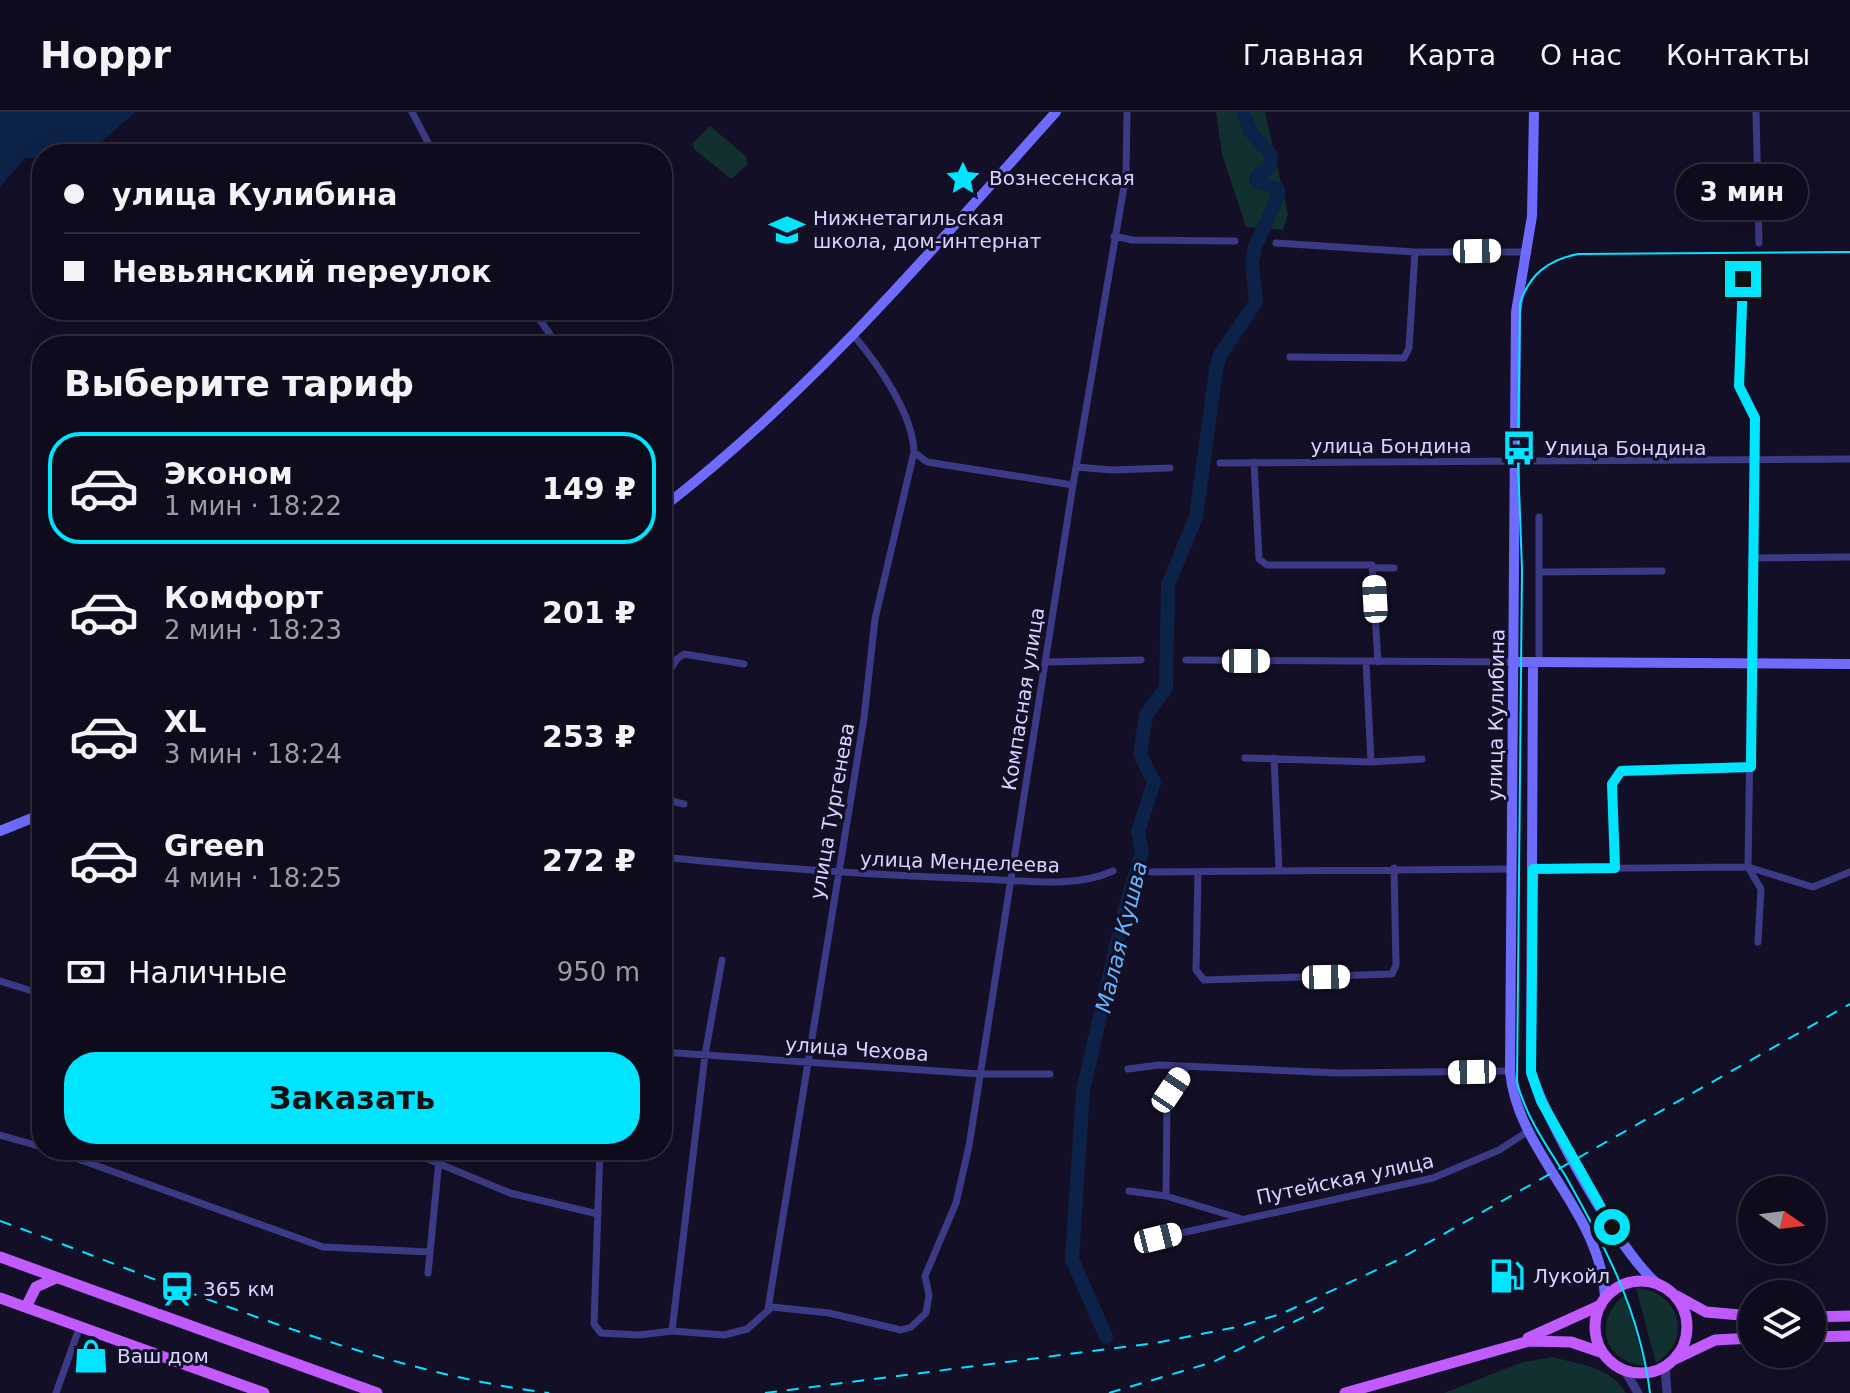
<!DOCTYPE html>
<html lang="ru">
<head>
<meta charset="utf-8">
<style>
	body { margin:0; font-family:"DejaVu Sans",sans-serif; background:#171425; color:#f1f3f6; height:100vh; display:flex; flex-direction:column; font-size:30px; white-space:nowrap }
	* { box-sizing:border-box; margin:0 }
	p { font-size:26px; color:#9b9ba3 }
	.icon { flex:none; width:44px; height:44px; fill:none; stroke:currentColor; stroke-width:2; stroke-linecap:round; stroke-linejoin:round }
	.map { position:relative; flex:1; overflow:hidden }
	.side { position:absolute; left:32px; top:224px; width:640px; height:824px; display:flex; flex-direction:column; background:#0e0b1c; border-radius:32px; box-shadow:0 8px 32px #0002,0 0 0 2px #2e2b3b }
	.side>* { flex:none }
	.top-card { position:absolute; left:32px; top:32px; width:640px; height:176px; border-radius:32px; box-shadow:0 8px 32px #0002,0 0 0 2px #2e2b3b; display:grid; align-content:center; height:176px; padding:0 32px; background:#0e0b1c }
	.needle { width:52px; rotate:104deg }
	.tools { position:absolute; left:1738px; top:1064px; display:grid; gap:16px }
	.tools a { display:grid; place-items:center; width:88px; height:88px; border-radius:50%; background:#0e0b1c; box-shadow:0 8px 32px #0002,0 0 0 2px #2e2b3b; font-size:40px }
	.end { position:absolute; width:36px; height:36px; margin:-18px; border:10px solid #00e5ff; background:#111; box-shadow:0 0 0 4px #111 }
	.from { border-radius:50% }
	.bubble { position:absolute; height:56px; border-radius:28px; background:#0e0b1c; box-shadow:0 8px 32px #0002,0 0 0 2px #2e2b3b; font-size:26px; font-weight:800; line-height:56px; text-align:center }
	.car { position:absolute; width:24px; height:48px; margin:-24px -12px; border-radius:10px; box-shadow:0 0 6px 2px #0007; background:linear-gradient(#fff 24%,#345 0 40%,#fff 0 76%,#345 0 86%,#fff 0) }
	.top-card b { display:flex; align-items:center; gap:28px; height:76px; font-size:30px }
	.top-card b+b { border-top:2px solid #2e2b3b }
	.top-card i { width:20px; height:20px; background:#f1f3f6 }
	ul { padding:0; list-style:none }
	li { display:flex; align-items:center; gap:24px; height:112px; margin:0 16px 12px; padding:0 16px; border:4px solid transparent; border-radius:32px }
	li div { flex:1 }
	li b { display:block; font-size:30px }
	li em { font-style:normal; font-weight:800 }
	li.on { border-color:#00e5ff }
	li>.icon { width:72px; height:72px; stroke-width:1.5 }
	h2 { padding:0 32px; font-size:36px; line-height:96px }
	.pay { display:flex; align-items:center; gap:20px; height:88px; padding:0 32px; font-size:30px }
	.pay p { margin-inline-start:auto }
	.primary-button { display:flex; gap:16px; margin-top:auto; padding:16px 32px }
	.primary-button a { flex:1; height:92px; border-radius:32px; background:#00e5ff; color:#111; font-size:32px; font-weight:800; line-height:92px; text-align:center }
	header { display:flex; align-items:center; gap:48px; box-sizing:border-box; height:112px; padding:0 40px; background:#0e0b1c; border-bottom:2px solid #2e2b3b }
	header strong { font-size:38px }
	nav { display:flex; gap:44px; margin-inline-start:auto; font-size:28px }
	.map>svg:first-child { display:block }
</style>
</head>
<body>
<header>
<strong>Hoppr</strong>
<nav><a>Главная</a><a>Карта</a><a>О нас</a><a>Контакты</a></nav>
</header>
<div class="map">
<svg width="1850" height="1281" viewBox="0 0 1850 1281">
	<rect width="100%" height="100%" fill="#130f26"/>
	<!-- green -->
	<path fill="#12302f" d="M1216,0H1265L1288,102L1283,118L1246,115L1222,42Z
		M710,14L747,45V53L731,67L694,37L693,31Z
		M1636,1176C1680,1179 1694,1228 1656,1251Z
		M1625,1183L1645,1254C1603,1250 1592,1208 1625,1183Z
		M1552,1245C1579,1252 1611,1255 1626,1281H1444L1520,1251Z"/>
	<!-- water -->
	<path fill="#0c2248" d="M0,0H135L88,42H42V45L25,46L0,75Z"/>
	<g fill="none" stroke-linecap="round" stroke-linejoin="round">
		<!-- river -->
		<path stroke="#0c2248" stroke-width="14" d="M1106,1225L1072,1147L1083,979L1125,796L1142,740L1138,720L1154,670L1140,642L1146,603L1166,576L1168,473L1196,405L1216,258L1220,243L1256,190L1252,151L1255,135L1278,84V77L1256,69V65L1270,54L1271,43L1251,20L1243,0"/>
		<!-- minor -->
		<path stroke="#3d3a85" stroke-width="7" d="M412,0L434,42
			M1756,0L1759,131
			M1114,124L1132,128L1235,129
			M1276,131L1415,140H1528
			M1743,167L1739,274L1755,306L1748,755L1761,777L1758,830
			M533,198L558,234
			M1290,245L1404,246L1409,236L1415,140
			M914,340L927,350L1073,373
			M1254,350L1259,447L1267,453H1372L1378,550
			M1220,351L1850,347
			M1076,355L1112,358L1170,356
			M1539,405V550
			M1752,446L1850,445
			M1374,456H1394
			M1540,460L1662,459
			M1186,548L1515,550
			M1047,550L1141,548
			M1366,550L1371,650
			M662,571L677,547L684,542L744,552
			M1245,646L1371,650L1422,647
			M1274,646L1279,758
			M662,687L684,692
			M662,745C768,756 873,763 980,767C1023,768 1073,777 1113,759
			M1615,756L1612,672L1617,662L1627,657L1751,655
			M1533,757L1748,755L1813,775L1850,760
			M1151,760L1513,757
			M1198,761L1196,858L1204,868L1392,862L1396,853L1394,756
			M0,869L42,882
			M662,940L980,962H1050
			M1186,956L1167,991L1166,1084L1239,1106
			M1128,957L1159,953L1339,961L1510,959
			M0,1023L42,1035
			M53,1038L323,1135L430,1140
			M406,1038L510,1081L598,1102
			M600,1038L594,1212L601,1221L639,1223L672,1219L724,1223L747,1217L772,1195L829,1201L901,1218L911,1215L926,1201L929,1183L925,1164L956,1091L969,1034L1073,373L1126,63L1127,0
			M1129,1079L1166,1084
			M1158,1126L1433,1066L1499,1038L1530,1018
			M428,1161L440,1038
			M768,1197L864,606L875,507L914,340C913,302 878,252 854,224
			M672,1219L705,943L722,848
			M56,1281L80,1214"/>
		<!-- tertiary -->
		<path stroke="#3d3a85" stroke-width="9" d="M1665,1254L1667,1281
			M1624,1257L1638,1281"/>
		<!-- secondary -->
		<path stroke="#6f6bff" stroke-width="10" d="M1534,0L1532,104L1516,200L1510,959C1517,1041 1601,1099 1605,1185
			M662,396C811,281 931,139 1056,0
			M1515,550L1850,552
			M1533,550L1531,960C1544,1005 1622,1145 1659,1173
			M0,719L42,702"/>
		<!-- primary -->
		<path stroke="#c25bff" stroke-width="11" d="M0,1145L377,1281
			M1595 1215a46 46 0 1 1 92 0a46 46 0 1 1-92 0Z
			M1677,1184L1706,1200L1752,1204
			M0,1186L264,1281
			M26,1195L36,1175L56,1166
			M1812,1205L1850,1204
			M1812,1225L1850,1224
			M1528,1226L1601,1193
			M1675,1247L1715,1228L1752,1226
			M1345,1281L1529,1229L1571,1230L1603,1241"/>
		<!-- tram -->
		<path stroke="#00e5ff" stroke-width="2" d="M1650,1281C1640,1199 1605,1134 1565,1063C1547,1034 1525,1003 1517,970L1522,457L1518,350L1520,191C1530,162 1548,148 1578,142L1850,140"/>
		<!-- rail -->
		<path stroke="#00e5ff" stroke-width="2" stroke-dasharray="12 10" stroke-linecap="butt" d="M0,1109C174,1172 365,1258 549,1281
			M765,1281L1155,1231L1237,1215L1281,1202L1396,1149L1850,892
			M1109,1281L1213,1250L1330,1192"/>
	</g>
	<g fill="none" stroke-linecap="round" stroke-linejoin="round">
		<!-- route -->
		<path stroke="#00e5ff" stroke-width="10" d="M1612,1115L1541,989L1531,960L1533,757L1615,756L1612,672L1621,659L1751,655L1755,306L1739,274L1743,167"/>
	</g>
	<!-- icons -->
	<defs>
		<g id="sight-bare" transform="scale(2.76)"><path d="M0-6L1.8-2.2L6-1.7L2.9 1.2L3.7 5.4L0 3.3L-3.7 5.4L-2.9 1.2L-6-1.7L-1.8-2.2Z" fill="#00e5ff" stroke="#130f26" stroke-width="2.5" paint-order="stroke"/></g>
		<g id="school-bare" transform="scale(2.76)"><path d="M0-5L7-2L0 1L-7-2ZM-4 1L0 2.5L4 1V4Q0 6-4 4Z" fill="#00e5ff" stroke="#130f26" stroke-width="2.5" paint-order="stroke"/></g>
		<g id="bus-bare" transform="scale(2.76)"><path d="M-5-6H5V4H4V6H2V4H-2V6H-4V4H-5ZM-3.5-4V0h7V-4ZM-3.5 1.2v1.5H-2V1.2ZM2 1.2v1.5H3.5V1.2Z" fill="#00e5ff" stroke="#130f26" stroke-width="2.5" paint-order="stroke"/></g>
		<g id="fuel-bare" transform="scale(2.76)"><path d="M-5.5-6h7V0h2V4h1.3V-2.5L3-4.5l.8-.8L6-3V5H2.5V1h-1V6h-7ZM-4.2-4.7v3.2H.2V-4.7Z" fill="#00e5ff" stroke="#130f26" stroke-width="2.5" paint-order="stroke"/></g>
		<g id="station-bare" transform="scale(2.76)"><path d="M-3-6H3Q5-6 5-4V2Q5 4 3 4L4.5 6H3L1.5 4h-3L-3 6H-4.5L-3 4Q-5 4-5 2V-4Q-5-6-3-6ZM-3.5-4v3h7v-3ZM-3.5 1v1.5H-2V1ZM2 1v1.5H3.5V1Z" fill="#00e5ff" stroke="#130f26" stroke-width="2.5" paint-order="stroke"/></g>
		<g id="shop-bare" transform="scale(2.76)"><path d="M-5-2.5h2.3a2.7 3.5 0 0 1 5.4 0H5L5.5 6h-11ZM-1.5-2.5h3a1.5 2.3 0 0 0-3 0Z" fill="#00e5ff" stroke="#130f26" stroke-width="2.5" paint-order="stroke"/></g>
	</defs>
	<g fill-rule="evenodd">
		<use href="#sight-bare" x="963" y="66"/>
		<use href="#school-bare" x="787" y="118"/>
		<use href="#bus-bare" x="1519" y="336"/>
		<use href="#fuel-bare" x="1507" y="1164"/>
		<use href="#station-bare" x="177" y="1177"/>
		<use href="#shop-bare" x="91" y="1244"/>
	</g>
	<g text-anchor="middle" stroke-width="6" stroke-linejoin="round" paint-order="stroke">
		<!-- poi labels -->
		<g font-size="20" fill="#d9d4ff" stroke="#130f26" text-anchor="start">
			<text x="989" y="73">Вознесенская</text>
			<text x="813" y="113">Нижнетагильская<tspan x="813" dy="23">школа, дом-интернат</tspan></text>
			<text x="1545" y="343">Улица Бондина</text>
			<text x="1533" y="1171">Лукойл</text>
			<text x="203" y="1184">365 км</text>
			<text x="117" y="1251">Ваш дом</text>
		</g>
		<!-- street labels -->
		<g font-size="20" fill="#d9d4ff" stroke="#130f26">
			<text x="1391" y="341">улица Бондина</text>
			<text transform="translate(1023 587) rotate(-81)" y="7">Компасная улица</text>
			<text transform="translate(1496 603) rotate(-89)" y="7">улица Кулибина</text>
			<text transform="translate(832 699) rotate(-80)" y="7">улица Тургенева</text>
			<text transform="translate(960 750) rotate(2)" y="7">улица Менделеева</text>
			<text transform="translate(857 937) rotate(4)" y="7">улица Чехова</text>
			<text transform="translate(1345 1067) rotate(-12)" y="7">Путейская улица</text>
		</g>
		<!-- water labels -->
		<g font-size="22" font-style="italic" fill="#62b6ff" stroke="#130f26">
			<text transform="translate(1121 825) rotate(-76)" y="8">Малая Кушва</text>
		</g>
	</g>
</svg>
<div class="tools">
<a><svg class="needle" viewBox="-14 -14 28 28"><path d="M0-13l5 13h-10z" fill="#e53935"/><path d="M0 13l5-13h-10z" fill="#9b9ba3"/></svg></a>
<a><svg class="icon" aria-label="layers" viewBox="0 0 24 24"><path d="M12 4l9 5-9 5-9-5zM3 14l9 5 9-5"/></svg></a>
</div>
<i class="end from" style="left:1612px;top:1115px"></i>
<i class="end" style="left:1743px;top:167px"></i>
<div class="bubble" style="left:1676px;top:52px;width:132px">3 мин</div>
<i class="car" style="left:1477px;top:139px;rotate:89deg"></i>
<i class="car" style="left:1375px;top:487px;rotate:357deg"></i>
<i class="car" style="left:1246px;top:549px;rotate:90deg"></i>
<i class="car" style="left:1326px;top:865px;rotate:89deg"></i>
<i class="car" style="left:1472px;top:960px;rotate:269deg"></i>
<i class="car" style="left:1171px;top:978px;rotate:34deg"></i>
<i class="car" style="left:1158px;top:1126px;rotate:76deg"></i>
<div class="top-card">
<b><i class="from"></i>улица Кулибина</b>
<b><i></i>Невьянский переулок</b>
</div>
<section class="side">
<h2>Выберите тариф</h2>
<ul>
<li class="on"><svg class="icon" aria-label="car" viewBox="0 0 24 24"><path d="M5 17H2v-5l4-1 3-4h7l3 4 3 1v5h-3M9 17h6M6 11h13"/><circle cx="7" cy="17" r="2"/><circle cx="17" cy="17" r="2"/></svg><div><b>Эконом</b><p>1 мин · 18:22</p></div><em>149 ₽</em></li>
<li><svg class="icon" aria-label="car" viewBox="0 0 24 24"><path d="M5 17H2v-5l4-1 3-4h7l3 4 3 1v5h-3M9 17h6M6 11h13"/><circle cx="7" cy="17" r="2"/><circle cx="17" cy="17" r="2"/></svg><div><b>Комфорт</b><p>2 мин · 18:23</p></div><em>201 ₽</em></li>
<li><svg class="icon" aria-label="car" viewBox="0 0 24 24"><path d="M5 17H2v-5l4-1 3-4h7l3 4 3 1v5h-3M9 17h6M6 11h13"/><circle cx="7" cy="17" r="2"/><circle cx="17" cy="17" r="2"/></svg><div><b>XL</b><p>3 мин · 18:24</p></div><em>253 ₽</em></li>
<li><svg class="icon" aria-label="car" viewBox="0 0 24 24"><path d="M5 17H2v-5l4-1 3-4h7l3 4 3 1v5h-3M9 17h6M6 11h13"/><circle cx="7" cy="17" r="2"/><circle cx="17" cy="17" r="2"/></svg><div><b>Green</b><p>4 мин · 18:25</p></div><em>272 ₽</em></li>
</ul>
<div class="pay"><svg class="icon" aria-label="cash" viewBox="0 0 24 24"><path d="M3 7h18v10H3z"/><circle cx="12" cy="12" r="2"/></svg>Наличные<p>950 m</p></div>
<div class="primary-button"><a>Заказать</a></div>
</section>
</div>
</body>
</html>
